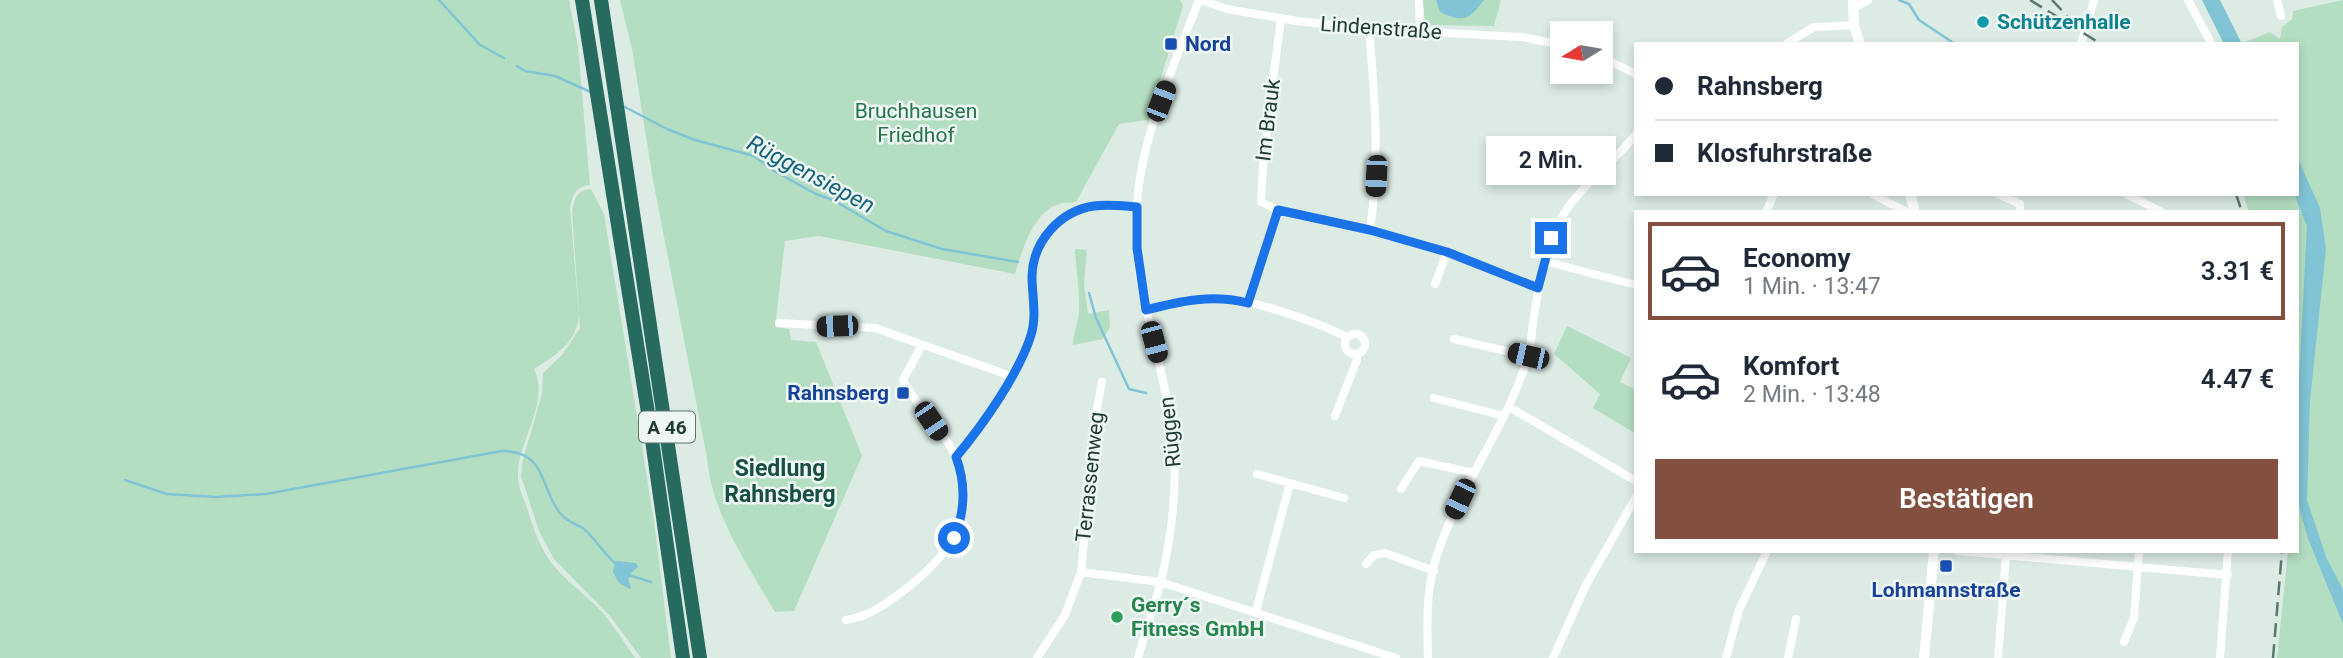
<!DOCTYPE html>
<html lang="de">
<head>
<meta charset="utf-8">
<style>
	body { margin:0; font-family:Roboto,sans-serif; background:#f6f6f7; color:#1f2937; height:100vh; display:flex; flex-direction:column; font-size:26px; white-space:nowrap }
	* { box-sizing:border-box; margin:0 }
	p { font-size:23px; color:#747a83 }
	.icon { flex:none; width:38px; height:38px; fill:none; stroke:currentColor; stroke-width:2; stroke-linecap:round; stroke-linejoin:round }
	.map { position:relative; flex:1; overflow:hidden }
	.sheet { position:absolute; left:1634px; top:210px; width:665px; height:343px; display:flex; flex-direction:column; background:#fff; border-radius:0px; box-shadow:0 4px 10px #0003 }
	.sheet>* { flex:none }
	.hud { position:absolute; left:1634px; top:42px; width:665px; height:154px; border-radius:0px; box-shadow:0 4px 10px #0003; display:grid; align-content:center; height:154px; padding:0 21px; background:#fff }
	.needle { width:46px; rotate:259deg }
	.controls { position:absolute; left:1550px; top:21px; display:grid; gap:14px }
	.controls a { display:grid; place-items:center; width:63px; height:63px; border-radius:0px; background:#fff; box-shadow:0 4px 10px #0003; font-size:35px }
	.end { position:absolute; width:32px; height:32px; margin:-16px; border:9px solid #1a73e8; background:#fff; box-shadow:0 0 0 4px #fff }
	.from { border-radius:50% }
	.bubble { position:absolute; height:49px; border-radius:0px; background:#fff; box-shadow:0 4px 10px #0003; font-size:23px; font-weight:600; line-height:49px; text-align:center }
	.car { position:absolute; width:21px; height:42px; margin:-21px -10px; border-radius:9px; box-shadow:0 0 5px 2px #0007; background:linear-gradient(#222 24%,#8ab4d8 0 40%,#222 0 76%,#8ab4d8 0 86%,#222 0) }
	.hud b { display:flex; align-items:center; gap:24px; height:66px; font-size:26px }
	.hud b+b { border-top:2px solid #e0e1e3 }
	.hud i { width:18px; height:18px; background:#1f2937 }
	ul { padding:12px 0 0; list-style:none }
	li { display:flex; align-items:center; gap:21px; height:98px; margin:0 14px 10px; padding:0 7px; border:4px solid transparent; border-radius:0px }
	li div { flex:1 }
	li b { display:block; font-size:26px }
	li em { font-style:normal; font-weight:600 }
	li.selected { border-color:#834f3f }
	li>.icon { width:63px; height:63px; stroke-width:1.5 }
	.cta { display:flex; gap:14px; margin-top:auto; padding:14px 21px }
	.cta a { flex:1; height:80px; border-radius:0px; background:#834f3f; color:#fff; font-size:28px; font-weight:600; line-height:80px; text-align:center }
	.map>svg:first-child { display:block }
</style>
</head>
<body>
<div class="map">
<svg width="2343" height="658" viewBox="0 0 2343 658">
	<rect width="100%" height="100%" fill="#ddebe5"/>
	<!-- green -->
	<path fill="#b4dec1" d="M0,0H569L578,47L590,185C576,187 573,194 570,207L579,316C576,343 556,355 534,369C551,402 516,444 518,477C518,487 524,499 527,508C533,528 540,549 554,566C570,585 592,599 607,618C617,631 626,645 635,658H0Z
		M620,0H1180L1183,6L1148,120L1119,124L1076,202C1071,203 1064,202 1059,204C1032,213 1022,251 1015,274L819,236L785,241L775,327L789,329L791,340L816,342L862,456L794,611L775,612C747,564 712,514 707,458L653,180L632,49Z
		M1423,0H1501L1494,26L1425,25Z
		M2343,0V589L2327,559L2317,531L2309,539L2343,624V658H2277L2288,551H2298V212H2249L2243,194H2298V44H2240L2270,32L2280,39L2282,27L2292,19L2293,11Z
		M591,189L604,214L654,521L671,658H641L610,616L554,559L539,531L521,476L523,459L542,394L543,373L562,355L580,328L572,212C574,199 577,190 591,189Z
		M1075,249L1087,250L1084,284L1088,314L1109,310L1110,327L1103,339L1073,345C1073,333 1078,324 1079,312C1080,291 1076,270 1075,249Z
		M1567,326L1631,358L1620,382L1636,390V434L1593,408L1600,394L1554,354Z"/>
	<!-- water -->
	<path fill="#80c4d5" d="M1436,0H1484C1469,20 1464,23 1440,12Z
		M2202,0H2220L2242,44H2224Z
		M2298,159L2320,208L2326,249L2310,401L2307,500L2327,559L2343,589V624L2308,539L2298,503V399L2307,226L2294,194H2298Z
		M617,561L636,563L638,567L631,573V577L628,578L631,588L629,589L619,583L613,572L615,563Z"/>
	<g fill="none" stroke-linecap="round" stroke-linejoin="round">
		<!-- stream -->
		<path stroke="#80c4d5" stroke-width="2.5" d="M439,0L480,45L504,58
			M1899,0L1909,4L1919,20L1955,44
			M517,66L525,71L555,76L593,93
			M621,105L667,129L695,140L754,156L774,171L816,194L833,200L886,231L942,249L1018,262
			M1089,293L1096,318L1129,389L1146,393
			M125,480L167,494L216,497L266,494L502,451C548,452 539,487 560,513C567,522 574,523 583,528C592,535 605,555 616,564
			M629,575L651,582"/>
		<!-- street -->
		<path stroke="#fff" stroke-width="8" d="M1201,0L1227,9L1297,21L1369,29L1521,37L1563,45
			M1419,0L1420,32
			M2188,0L2211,43
			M2277,0L2281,16
			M1852,9L1868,0
			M1281,18L1264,148L1261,202L1278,210L1370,230L1447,252L1538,288
			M1369,29C1375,97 1380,162 1370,230
			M1786,44L1814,27L1854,25
			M2081,44L2094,0
			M1601,57L1636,74
			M1872,194L1907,212
			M1998,194L2020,204V212
			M2126,194L2162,212
			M1766,212L1774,194
			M1544,261L1636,285
			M1435,284L1447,252
			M1247,303L1278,210
			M1146,310C1169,304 1192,297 1216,298C1253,299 1314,321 1347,337
			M779,323L875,328L1011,376
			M1345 344a10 10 0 1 1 20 0a10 10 0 1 1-20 0Z
			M1454,339L1528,356
			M1434,398L1504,416
			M1509,407L1636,481
			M1335,416L1357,360L1356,354
			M956,457C982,426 1020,373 1031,335C1037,314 1031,292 1032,271C1035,238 1062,211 1094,206C1108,204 1123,206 1137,207
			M1257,474L1344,498
			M1401,489L1419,461L1474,473
			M1958,551L2228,575
			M1366,564L1374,555L1385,553L1434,571
			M1081,572L1160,582L1396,658
			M1256,611L1290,483
			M846,620C869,617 884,605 902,592C943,561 978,521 959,465C948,433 918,410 903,380L922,345
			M2124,642L2134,618L2139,551
			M1037,658L1065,615L1081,572L1096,413L1102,382
			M1138,658C1145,632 1154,607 1161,581C1173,530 1179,476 1171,423C1161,354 1134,289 1136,219C1138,142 1172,71 1199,0
			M1428,658C1427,625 1426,589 1436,558C1458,488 1505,430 1527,360C1531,349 1531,336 1533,323C1539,287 1543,249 1562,217C1581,184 1614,163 1636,134
			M1553,658L1586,585L1636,497
			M1726,658L1739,610L1767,551
			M1788,658L1796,619
			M1998,658L2006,556
			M2220,658L2228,551"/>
		<!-- secondary -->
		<path stroke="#fff" stroke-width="10" d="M1853,0L1854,25L1860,44
			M1910,194L1915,212
			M1924,658L1934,551"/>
		<!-- highway -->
		<path stroke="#276a5f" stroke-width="14" d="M582,0L649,419L683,658
			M601,0L700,658"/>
		<!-- rail -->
		<path stroke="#587870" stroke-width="2.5" stroke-dasharray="14 7" stroke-linecap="butt" d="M2030,0L2101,44
			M2052,0L2069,18
			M2236,194L2242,212
			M2273,658L2282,551"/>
	</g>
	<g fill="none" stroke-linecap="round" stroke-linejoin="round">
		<!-- route -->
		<path stroke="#1a73e8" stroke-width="9" d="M954,538C965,512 966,484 956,457C982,426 1019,374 1031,335C1037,316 1032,295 1032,276C1033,241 1060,211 1094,206C1108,204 1123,206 1137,207V248L1146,310C1181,301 1212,294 1248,303L1278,210L1370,230L1447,252L1538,288L1551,238"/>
	</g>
	<!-- markers -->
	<circle fill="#0f9aa8" stroke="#eef7f3" stroke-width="2.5" cx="1983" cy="22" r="7"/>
	<g fill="#1a4fb4" stroke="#eef7f3" stroke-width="2.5">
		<rect x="1164" y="37" width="14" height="14" rx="3.5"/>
		<rect x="896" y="386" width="14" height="14" rx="3.5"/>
		<rect x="1939" y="559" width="14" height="14" rx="3.5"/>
	</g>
	<circle fill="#2e9e5b" stroke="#eef7f3" stroke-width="2.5" cx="1117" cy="617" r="7"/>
	<g text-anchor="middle" stroke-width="5" stroke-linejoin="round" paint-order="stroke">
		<!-- shield labels -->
		<rect fill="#eef7f3" stroke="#5c736e" stroke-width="2" x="639" y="411.5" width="56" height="31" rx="5"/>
		<g font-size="19" font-weight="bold" fill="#1e3b35">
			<text x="667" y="434">A 46</text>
		</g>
		<!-- culture labels -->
		<g font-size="21" font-weight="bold" fill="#0d838f" stroke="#eef7f3" text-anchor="start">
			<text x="1997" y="29">Schützenhalle</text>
		</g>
		<!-- street labels -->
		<g font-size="21" fill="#1e3b35" stroke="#eef7f3">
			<text transform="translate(1381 28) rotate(4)" y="7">Lindenstraße</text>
			<text transform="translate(1268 120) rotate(-83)" y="7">Im Brauk</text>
			<text transform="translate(1170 432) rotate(-96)" y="7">Rüggen</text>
			<text transform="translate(1090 477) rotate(-84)" y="7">Terrassenweg</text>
		</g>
		<!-- transit labels -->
		<g font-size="21" font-weight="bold" fill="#164399" stroke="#eef7f3" text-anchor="start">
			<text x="1185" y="51">Nord</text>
			<text x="889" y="400" text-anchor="end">Rahnsberg</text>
			<text x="1946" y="597" text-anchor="middle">Lohmannstraße</text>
		</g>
		<!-- park labels -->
		<g font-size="21" fill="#257548" stroke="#eef7f3">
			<text x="916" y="118">Bruchhausen<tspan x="916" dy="24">Friedhof</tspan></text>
		</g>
		<!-- leisure labels -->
		<g font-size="21" font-weight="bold" fill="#27864d" stroke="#eef7f3" text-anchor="start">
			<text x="1131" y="612">Gerry´s<tspan x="1131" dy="24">Fitness GmbH</tspan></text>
		</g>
		<!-- water labels -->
		<g font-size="23" font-style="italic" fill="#14657b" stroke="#eef7f3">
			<text transform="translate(811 174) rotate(28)" y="8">Rüggensiepen</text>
		</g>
		<!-- neighbourhood labels -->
		<g font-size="23" font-weight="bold" fill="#184f44" stroke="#eef7f3">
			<text x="780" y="476">Siedlung<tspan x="780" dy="26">Rahnsberg</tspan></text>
		</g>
	</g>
</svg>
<div class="controls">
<a><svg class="needle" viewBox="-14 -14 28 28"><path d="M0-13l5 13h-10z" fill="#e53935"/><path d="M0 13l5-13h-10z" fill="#747a83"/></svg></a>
</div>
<i class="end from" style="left:954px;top:538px"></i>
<i class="end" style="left:1551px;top:238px"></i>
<div class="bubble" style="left:1486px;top:136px;width:130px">2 Min.</div>
<i class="car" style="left:1161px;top:101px;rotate:21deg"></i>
<i class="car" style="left:1376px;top:176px;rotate:183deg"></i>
<i class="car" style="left:837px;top:326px;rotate:268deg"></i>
<i class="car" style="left:1154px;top:342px;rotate:165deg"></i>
<i class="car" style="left:1528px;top:356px;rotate:283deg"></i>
<i class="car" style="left:931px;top:421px;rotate:146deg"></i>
<i class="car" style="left:1460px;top:499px;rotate:205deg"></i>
<div class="hud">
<b><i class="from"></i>Rahnsberg</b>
<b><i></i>Klosfuhrstraße</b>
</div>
<section class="sheet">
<ul>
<li class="selected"><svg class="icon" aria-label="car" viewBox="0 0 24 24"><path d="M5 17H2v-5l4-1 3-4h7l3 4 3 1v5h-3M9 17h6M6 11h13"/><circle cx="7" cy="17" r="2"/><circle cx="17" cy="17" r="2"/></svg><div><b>Economy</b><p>1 Min. · 13:47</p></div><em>3.31 €</em></li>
<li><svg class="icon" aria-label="car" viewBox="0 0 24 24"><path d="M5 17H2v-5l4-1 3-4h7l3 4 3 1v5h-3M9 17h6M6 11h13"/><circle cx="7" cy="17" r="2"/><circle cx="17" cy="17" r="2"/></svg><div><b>Komfort</b><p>2 Min. · 13:48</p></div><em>4.47 €</em></li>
</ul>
<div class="cta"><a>Bestätigen</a></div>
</section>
</div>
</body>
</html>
